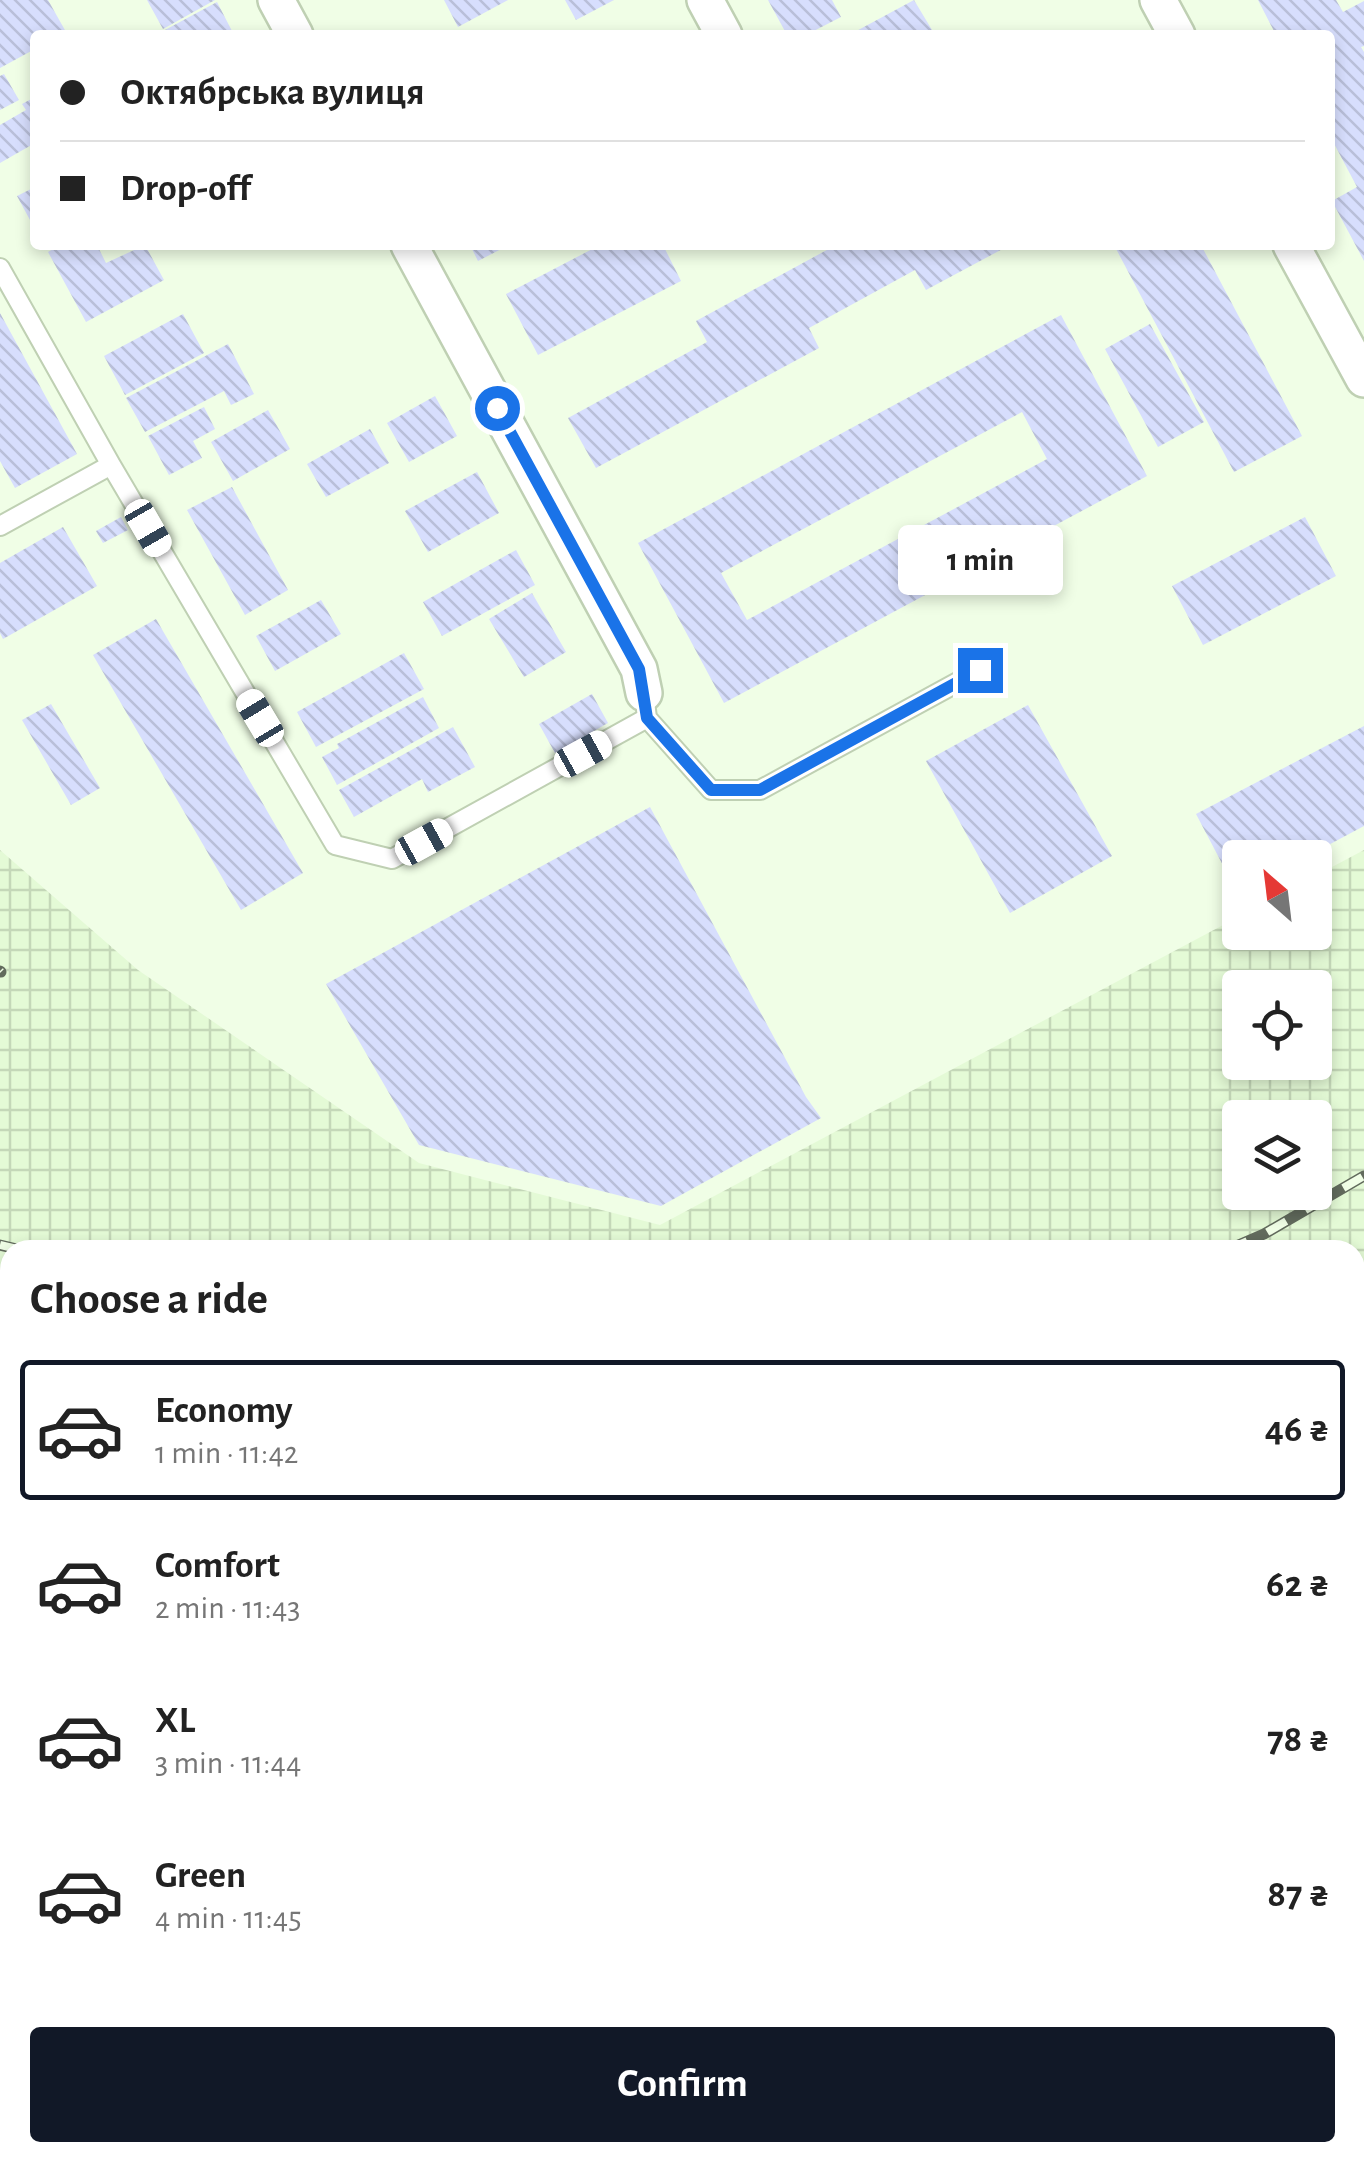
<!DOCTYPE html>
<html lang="en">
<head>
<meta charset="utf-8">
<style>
	body { margin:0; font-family:"Alegreya Sans",sans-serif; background:#f2f2f2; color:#222; height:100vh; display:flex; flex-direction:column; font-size:38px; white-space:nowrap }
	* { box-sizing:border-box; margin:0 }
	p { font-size:32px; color:#767676 }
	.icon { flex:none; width:55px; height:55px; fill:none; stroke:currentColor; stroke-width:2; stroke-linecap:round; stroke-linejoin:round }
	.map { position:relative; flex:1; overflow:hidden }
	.sheet { position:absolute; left:0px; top:1240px; width:1365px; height:922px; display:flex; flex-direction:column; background:#fff; border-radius:30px 30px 0 0; box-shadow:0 5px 15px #0003 }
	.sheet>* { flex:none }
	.top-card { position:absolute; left:30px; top:30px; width:1305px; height:220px; border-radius:10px; box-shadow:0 5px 15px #0003; display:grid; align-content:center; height:220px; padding:0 30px; background:#fff }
	.needle { width:65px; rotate:332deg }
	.fabs { position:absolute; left:1222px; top:840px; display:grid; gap:20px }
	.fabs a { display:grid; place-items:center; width:110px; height:110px; border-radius:10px; background:#fff; box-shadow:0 5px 15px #0003; font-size:50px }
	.end { position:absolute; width:45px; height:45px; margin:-22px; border:12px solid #1a73e8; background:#fff; box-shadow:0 0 0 5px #fff }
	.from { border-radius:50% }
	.bubble { position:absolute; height:70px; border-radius:10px; background:#fff; box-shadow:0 5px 15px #0003; font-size:32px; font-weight:600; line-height:70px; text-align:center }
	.car { position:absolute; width:30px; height:60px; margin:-30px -15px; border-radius:12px; box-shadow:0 0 8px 2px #0007; background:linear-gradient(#fff 24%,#345 0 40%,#fff 0 76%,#345 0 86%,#fff 0) }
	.top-card b { display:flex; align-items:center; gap:35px; height:95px; font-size:38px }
	.top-card b+b { border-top:2px solid #e0e0e0 }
	.top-card i { width:25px; height:25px; background:#222 }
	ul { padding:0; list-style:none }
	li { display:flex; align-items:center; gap:30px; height:140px; margin:0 20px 15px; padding:0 10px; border:5px solid transparent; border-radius:10px }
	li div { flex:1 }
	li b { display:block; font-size:38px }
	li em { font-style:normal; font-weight:600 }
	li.active { border-color:#111827 }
	li>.icon { width:90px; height:90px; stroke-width:1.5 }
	h2 { padding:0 30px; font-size:45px; line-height:120px }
	.primary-button { display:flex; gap:20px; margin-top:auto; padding:20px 30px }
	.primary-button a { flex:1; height:115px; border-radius:10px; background:#111827; color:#fff; font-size:40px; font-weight:600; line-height:115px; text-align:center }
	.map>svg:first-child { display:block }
</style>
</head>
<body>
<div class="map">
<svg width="1364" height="2162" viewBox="0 0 1364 2162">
	<defs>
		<pattern id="industrial-grid" width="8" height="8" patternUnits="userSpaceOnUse" patternTransform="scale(2.5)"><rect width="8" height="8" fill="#e4fad6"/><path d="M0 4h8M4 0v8" fill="none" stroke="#c4d7b8"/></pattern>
		<pattern id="building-back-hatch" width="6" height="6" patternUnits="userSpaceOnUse" patternTransform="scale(2.5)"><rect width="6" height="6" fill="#d7defd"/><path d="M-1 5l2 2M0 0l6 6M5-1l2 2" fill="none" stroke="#b9bfd9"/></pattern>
	</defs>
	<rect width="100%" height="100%" fill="#f0fee6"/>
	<!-- industrial -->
	<path fill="url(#industrial-grid)" fill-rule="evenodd" d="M0,850L138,970L419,1163L660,1225L1240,916V932H1315V876L1364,850V2162H0ZM1240,988H1315V1062H1240ZM1240,1118H1315V1192H1240ZM10,1250H1355V2152H10Z"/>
	<!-- building -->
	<path fill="url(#building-back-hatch)" fill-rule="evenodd" d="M0,0H48L66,32L35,35V49L0,68Z
		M147,0H215L163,29Z
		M444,0H508L458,27Z
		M565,0H614L576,20Z
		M768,0H832L841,17L806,35H787Z
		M914,0L935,35H849Z
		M1258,0H1336L1343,12L1364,1V46L1361,47L1364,52V261L1332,201L1357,187L1330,136V35H1266L1274,31Z
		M217,2L232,31L225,35H168L165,30Z
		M4,74L19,100L0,110V76Z
		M35,97V143L0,163V125L26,110L22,104Z
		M35,187V218L30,220L17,196Z
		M60,245H97L106,263L145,245L164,280L86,322L48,252Z
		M470,245H509L478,261Z
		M600,245H663L681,281L538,355L506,294Z
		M836,245H1010L926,290L915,270L809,328L819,348L596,468L568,418L707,342L696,321Z
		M1114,245H1201L1302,436L1234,472Z
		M0,313L77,454L15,488L0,461Z
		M183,314L204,353L125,395L104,356Z
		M1061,315L1147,476L724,703L638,543ZM1022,412L1047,459L747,620L721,573Z
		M1150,324L1204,422L1158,447L1105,349Z
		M228,344L254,394L231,405L224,391L145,432L126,398Z
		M435,396L457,436L409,462L387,423Z
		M204,407L215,429L193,441L202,458L169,475L148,436Z
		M268,410L290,449L233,481L211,442Z
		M370,429L389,463L326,497L307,464Z
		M477,472L499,513L428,552L405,511Z
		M232,487L288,590L245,615L187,510Z
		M121,517L128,530L103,543L96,531Z
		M1305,517L1336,576L1203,645L1172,586Z
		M63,527L97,586L3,639L0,633V563Z
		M516,550L535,585L442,636L423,602Z
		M532,593L566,652L524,677L489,619Z
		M321,600L341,634L275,671L256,636Z
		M156,619L303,873L241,910L93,655Z
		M404,653L424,689L316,747L297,712Z
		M592,694L608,723L555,753L539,724Z
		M423,697L439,728L337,785L322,757L339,748L337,744Z
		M51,704L100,788L71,805L22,720Z
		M1028,705L1112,856L1010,913L926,761Z
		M1364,726V826L1304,858H1240V891L1237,892L1196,814Z
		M453,727L475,767L428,792L422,779L354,817L339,790Z
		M650,807L806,1097L821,1118L661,1206L419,1145L326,984Z
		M1364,2044V2157L1355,2152V2063Z
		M378,2152H495L510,2162H375Z"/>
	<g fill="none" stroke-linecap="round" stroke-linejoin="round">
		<!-- lane casing -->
		<g stroke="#bfd0b3" stroke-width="22">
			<path id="lane" d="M0,268L111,465L335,845L392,859L647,718L644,693
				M0,526L111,465
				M647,718L711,790H760L980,670
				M0,1706L10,1711
				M1355,1951L1364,1948"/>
		</g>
		<!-- street casing -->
		<g stroke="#bfd0b3" stroke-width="40">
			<path id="street" d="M276,0L295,35
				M705,0L724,35
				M1158,0L1177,35
				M409,245L639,669L644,693
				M1291,245L1364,379"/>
		</g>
		<!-- lane -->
		<use href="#lane" stroke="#fff" stroke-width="18"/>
		<!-- street -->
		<use href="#street" stroke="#fff" stroke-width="35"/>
		<!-- rail casing -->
		<g stroke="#626b5d" stroke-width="11">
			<path id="rail" d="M0,971L1,972
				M0,1245L21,1250
				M1227,1250L1264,1234L1364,1176
				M0,1275L10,1277
				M1355,1278L1364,1276
				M0,1301L10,1303
				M1355,1354L1364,1352
				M1355,1384L1364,1381
				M0,1438L10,1441
				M0,1468L10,1472
				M0,1517L10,1522
				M0,1739L10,1741
				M1355,1744L1364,1750
				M0,1765L10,1768
				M0,1802L10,1805
				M1355,1806L1364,1812
				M1355,1834L1364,1831
				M0,1852L10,1857
				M1355,1877L1364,1875
				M0,1881L10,1886
				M1355,1904L1364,1902
				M0,1964L10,1974
				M0,2082L10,2093
				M0,2117L10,2127
				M39,2152L51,2162
				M79,2152L92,2162
				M193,2152L204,2162
				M273,2152L287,2162
				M585,2152L605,2162
				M719,2152L742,2162
				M841,2152L880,2162"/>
		</g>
		<!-- rail -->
		<use href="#rail" stroke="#f0fee6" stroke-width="8" stroke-dasharray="22" stroke-linecap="butt"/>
	</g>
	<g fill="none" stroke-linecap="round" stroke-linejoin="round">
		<!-- route -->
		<path stroke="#1a73e8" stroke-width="12" d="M497,408L639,669L647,718L711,790H760L980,670"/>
	</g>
</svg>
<div class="fabs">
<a><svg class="needle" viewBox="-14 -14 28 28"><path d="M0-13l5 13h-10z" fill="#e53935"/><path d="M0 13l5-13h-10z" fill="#767676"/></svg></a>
<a><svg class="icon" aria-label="locate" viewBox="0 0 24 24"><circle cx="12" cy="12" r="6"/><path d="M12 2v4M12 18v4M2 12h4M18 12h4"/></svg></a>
<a><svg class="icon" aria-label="layers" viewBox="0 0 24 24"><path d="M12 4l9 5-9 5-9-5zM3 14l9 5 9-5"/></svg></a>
</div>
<i class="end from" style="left:497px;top:408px"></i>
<i class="end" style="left:980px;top:670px"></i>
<div class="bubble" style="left:898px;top:525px;width:165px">1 min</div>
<i class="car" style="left:148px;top:528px;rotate:150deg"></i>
<i class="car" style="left:260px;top:718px;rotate:329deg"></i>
<i class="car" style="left:583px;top:754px;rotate:61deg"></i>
<i class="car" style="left:424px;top:842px;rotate:61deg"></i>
<div class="top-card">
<b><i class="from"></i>Октябрська вулиця</b>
<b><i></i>Drop-off</b>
</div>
<section class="sheet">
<h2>Choose a ride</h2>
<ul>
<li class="active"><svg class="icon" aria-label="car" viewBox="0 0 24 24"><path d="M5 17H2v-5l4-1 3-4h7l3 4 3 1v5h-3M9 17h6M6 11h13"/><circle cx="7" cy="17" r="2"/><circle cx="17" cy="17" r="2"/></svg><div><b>Economy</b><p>1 min · 11:42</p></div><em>46 ₴</em></li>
<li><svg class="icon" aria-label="car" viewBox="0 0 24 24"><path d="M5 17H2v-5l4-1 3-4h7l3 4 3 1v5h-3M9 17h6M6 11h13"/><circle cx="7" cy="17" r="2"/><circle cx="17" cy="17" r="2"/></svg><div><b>Comfort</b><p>2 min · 11:43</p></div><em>62 ₴</em></li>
<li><svg class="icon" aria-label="car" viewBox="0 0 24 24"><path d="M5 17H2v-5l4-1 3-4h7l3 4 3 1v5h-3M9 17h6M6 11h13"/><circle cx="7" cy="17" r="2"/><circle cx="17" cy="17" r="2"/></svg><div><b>XL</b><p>3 min · 11:44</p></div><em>78 ₴</em></li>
<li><svg class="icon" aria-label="car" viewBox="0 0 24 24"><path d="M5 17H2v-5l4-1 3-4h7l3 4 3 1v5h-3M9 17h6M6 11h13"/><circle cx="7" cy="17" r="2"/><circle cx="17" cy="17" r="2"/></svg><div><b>Green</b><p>4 min · 11:45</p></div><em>87 ₴</em></li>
</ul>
<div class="primary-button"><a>Confirm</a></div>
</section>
</div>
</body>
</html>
